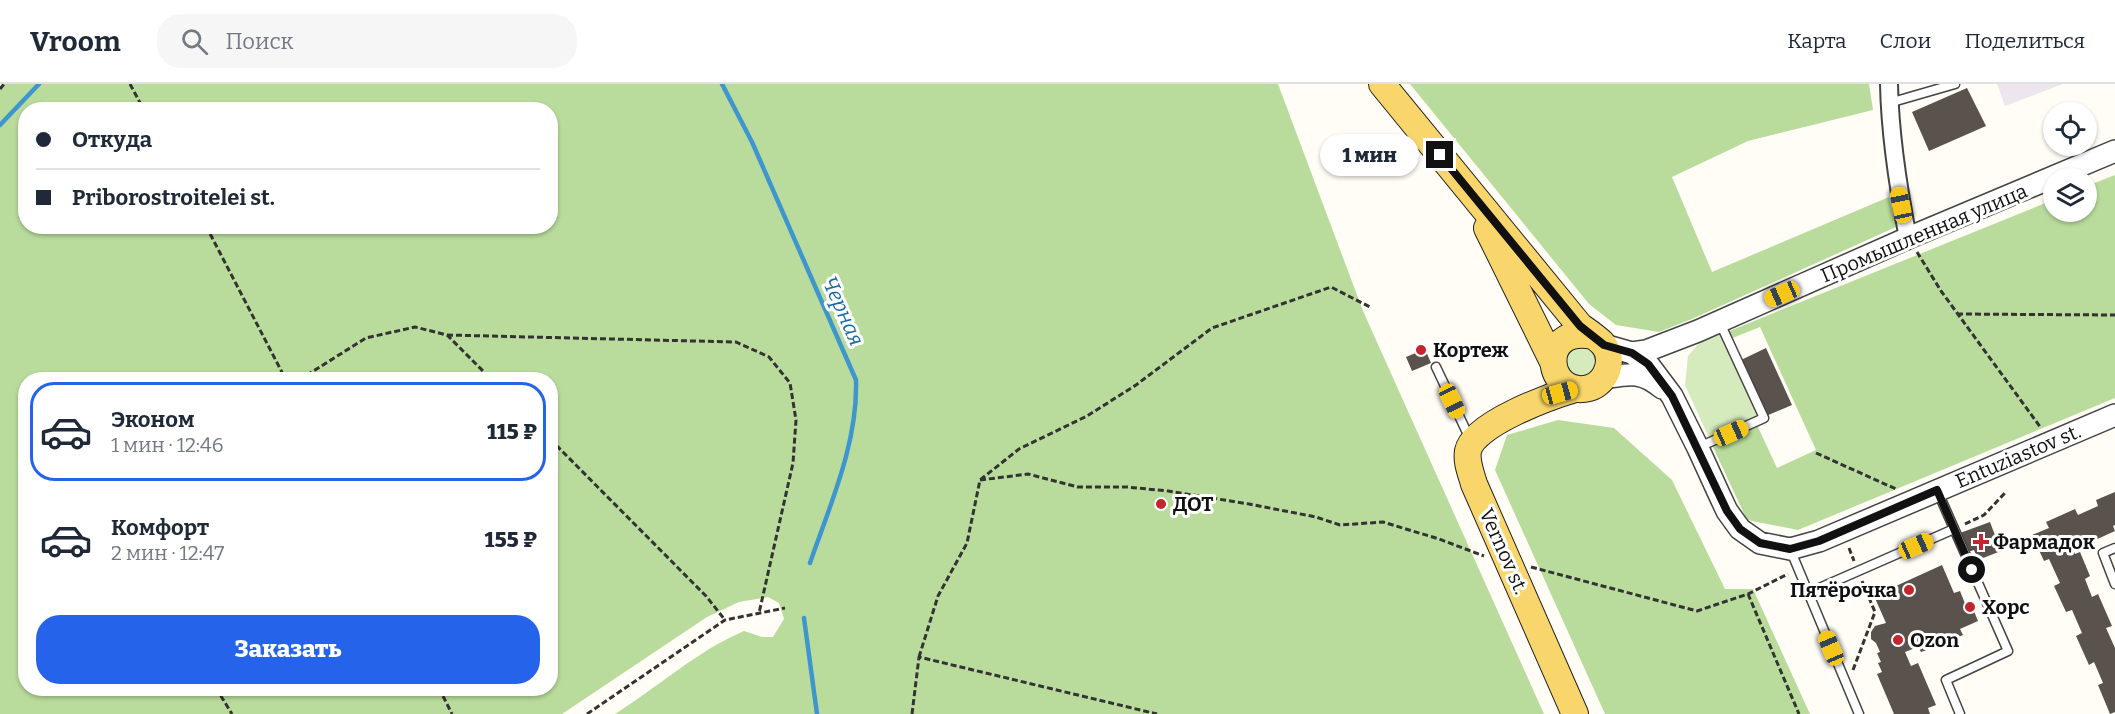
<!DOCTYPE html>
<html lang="ru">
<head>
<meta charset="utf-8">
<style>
	body { margin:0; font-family:Bitter,serif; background:#f6f6f7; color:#1f2937; height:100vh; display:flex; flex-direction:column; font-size:22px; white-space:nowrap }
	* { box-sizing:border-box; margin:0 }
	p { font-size:20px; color:#747a83 }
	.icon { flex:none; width:33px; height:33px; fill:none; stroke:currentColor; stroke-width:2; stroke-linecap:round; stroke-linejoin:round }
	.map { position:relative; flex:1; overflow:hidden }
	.drawer { position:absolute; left:18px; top:288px; width:540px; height:324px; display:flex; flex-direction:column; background:#fff; border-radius:24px; box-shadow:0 2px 4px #0004 }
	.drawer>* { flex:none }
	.top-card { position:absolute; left:18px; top:18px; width:540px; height:132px; border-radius:24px; box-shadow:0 2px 4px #0004; display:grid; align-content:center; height:132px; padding:0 18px; background:#fff }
	.buttons { position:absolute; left:2043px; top:18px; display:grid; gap:12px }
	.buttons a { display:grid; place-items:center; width:54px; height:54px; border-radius:50%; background:#fff; box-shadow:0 2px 4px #0004; font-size:30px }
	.end { position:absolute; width:27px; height:27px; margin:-14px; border:8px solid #111; background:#fff; box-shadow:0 0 0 3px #fff }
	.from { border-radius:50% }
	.bubble { position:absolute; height:42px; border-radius:21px; background:#fff; box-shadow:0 2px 4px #0004; font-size:20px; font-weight:800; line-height:42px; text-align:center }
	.car { position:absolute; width:18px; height:36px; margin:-18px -9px; border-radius:8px; box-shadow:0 0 4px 2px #0007; background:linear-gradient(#f5c518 24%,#345 0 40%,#f5c518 0 76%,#345 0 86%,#f5c518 0) }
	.top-card b { display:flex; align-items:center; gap:21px; height:57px; font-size:22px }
	.top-card b+b { border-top:2px solid #e0e1e3 }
	.top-card i { width:15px; height:15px; background:#1f2937 }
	ul { padding:10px 0 0; list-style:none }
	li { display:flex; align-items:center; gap:18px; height:99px; margin:0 12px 9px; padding:0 6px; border:3px solid transparent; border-radius:24px }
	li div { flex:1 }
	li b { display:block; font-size:22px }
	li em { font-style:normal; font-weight:800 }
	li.selected { border-color:#2563eb }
	li>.icon { width:54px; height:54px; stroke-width:1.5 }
	.button { display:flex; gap:12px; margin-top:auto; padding:12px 18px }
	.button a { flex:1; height:69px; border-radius:24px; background:#2563eb; color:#fff; font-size:24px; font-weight:800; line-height:69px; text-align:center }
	header { display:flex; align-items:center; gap:36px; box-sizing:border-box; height:84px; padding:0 30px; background:#fff; border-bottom:2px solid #e0e1e3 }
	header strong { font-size:28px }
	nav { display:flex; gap:33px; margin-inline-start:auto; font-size:21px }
	.search { width:420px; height:54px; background:#f6f6f7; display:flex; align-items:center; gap:15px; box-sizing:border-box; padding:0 21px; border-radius:24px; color:#747a83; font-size:22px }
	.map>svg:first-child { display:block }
</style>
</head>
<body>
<header>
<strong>Vroom</strong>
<div class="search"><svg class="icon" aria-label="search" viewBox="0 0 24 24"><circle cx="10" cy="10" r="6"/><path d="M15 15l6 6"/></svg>Поиск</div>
<nav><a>Карта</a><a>Слои</a><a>Поделиться</a></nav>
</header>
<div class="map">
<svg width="2115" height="630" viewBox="0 0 2115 630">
	<rect width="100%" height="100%" fill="#fffdf5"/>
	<!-- industrial -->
	<path fill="#eee6ef" d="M1997,0H2063L2005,22Z"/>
	<!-- green -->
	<path fill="#d5ebbd" d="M1723,249L1761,333L1710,356L1685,301L1688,272L1699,259Z
		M1565 278a16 16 0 1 1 32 0a16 16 0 1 1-32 0Z"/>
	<!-- forest -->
	<path fill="#b9dc9c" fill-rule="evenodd" d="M4,0H1278L1363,227L1544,630H615C658,603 697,567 744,547L762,553H773L784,535L779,519L768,513L739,518L707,533L562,630H0V5ZM26,26H550V142H26ZM26,296H550V604H26Z
		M1410,0H1869L1873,26L1748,57L1672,93L1712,188L1889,113L1896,143L1692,235L1659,248L1616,241L1589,220Z
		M2115,91V314L1798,446L1747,436L1712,361L1757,341L1777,384L1816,366L1760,243L1730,255L1727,248L2053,116L2054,128H2086L2087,102Z
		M1558,336L1614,344L1672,396L1725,505H1753L1810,630H1605L1495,386L1507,351Z"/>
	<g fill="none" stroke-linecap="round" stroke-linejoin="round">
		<!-- stream -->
		<path stroke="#3f96cf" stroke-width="4.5" d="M722,0L752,58L856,296C858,359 830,421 810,479
			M0,41L39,0
			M804,534L817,630"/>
	</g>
	<!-- building -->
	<path fill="#5a524d" d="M1967,4L1986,42L1929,67L1912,28Z
		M1766,264L1792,321L1766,332L1741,276Z
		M1425,265L1431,279L1412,287L1406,273Z
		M2115,408V441L2113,442L2115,447L2093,457L2091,452L2071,461L2075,470L2080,468L2090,492L2085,495L2092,513L2098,510L2112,542L2106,544L2115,564V628L2110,630L2098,601L2103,599L2094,578L2089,581L2076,552L2082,549L2072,526L2066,528L2054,502L2060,499L2049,475L2044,477L2032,451L2049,444L2046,438L2075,425L2078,431L2098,422L2096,416Z
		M1990,438L2001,467L1978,476L1974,466L1968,468L1960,449Z
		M1942,481L1954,509L1960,507L1966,522L1971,520L1978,537L1960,545L1963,551L1949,557L1947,551L1932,557L1935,563L1921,568L1918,563L1905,568L1911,582L1918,579L1936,621L1928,624L1930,630H1894L1877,590L1882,588L1878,579L1881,578L1877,569L1880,568L1876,559L1871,555V548L1875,542L1886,539L1874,512Z"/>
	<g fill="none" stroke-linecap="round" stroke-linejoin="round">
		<!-- service casing -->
		<g stroke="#444" stroke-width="11">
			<path id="service" d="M1889,19L1955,0
				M1436,283L1470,355
				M1699,363L1764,334L1720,239
				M1937,406L2008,567L1946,596L1960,630
				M2115,464L2103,469L2115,500
				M1790,465L1859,630
				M1808,509L1954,445"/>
		</g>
		<!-- minor casing -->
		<g stroke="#444" stroke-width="20">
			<path id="minor" d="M1889,0C1890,52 1898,103 1908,154"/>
		</g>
		<!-- tertiary casing -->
		<g stroke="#444" stroke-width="24">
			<path id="tertiary" d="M1604,261L1632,269L1648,280L1672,312L1698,364L1719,410L1727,427L1740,445L1760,459L1790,465L1819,457L2115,331
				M1632,269L1646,267L1698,247L1908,154L2115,67
				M1604,294C1629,290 1641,286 1662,304"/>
		</g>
		<!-- primary casing -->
		<g stroke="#222" stroke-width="28">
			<path id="primary" d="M1382,0L1580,242C1587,247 1596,253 1602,259C1616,274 1607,299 1589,304C1546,315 1536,241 1593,252
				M1487,144L1553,278
				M1575,630L1474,400C1471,389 1466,378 1468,367C1473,340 1551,312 1575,305"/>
		</g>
		<!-- path -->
		<path stroke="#333" stroke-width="3" stroke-dasharray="6 3" stroke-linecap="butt" d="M130,0L144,26
			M0,5L4,0
			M206,142L286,296
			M1917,168L1941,207L2041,344
			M1957,230L2115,231
			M447,251L736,258L769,273L790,299L796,336L793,379L759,529
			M299,296L366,254L415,243L447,251L492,296
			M550,355L706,512L725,536
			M1816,369L1896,405
			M980,396L1028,390L1078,403H1127L1168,407L1249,420L1316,433L1340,441L1383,438L1439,455L1484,472
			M1965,440L1984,431L2005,409
			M1849,464L1854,477
			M1531,483L1697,527L1748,510L1788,490
			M1748,510L1799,630
			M919,573L938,512L967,459L980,396L1019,365L1087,332L1136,301L1212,244L1331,203L1370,223
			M1853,586L1875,528L1862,497
			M216,604L232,630
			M439,604L452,630
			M587,630L725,536L785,524
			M912,630L919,573L1157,630"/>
		<!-- service -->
		<use href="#service" stroke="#fff" stroke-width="8"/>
		<!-- minor -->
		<use href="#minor" stroke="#fff" stroke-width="16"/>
		<!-- tertiary -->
		<use href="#tertiary" stroke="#fff" stroke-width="21"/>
		<!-- primary -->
		<use href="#primary" stroke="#f9d66b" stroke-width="26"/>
	</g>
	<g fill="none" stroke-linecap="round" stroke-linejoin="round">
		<!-- route -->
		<path stroke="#111" stroke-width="8" d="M1440,71L1580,242L1604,261L1632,269L1648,280L1672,312L1727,427L1740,445L1760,459L1790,465L1819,457L1937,406L1972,486"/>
	</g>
	<!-- markers -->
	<g fill="#c4262e" stroke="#fff" stroke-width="2">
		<circle cx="1421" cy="266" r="6"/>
		<circle cx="1161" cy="420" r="6"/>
		<path d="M1978 449h6v6h6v6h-6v6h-6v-6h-6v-6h6z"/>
		<circle cx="1909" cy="506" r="6"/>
		<circle cx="1970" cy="523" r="6"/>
		<circle cx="1898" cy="556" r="6"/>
	</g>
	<g text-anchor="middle" stroke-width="6" stroke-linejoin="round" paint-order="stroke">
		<!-- street labels -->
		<g font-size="20" fill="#111" stroke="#fff">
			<text transform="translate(1924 149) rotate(-23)" y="7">Промышленная улица</text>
			<text transform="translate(2018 372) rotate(-23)" y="7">Entuziastov st.</text>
			<text transform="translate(1504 467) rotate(66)" y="7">Vernov st.</text>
		</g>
		<!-- poi labels -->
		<g font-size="20" font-weight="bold" fill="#111" stroke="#fff" text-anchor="start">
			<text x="1433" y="273">Кортеж</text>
			<text x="1173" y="427">ДОТ</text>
			<text x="1993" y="465">Фармадок</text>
			<text x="1897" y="513" text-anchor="end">Пятёрочка</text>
			<text x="1982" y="530">Хорс</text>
			<text x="1910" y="563">Ozon</text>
		</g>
		<!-- water labels -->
		<g font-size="21" font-style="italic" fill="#1768a6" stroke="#fff">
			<text transform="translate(843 227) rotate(66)" y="7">Черная</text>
		</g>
	</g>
</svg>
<div class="buttons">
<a><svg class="icon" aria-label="locate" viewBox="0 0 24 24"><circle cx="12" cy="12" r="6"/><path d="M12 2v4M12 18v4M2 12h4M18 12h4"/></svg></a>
<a><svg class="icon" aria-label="layers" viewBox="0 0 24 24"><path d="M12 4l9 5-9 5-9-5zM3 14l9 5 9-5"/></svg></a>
</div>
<i class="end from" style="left:1972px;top:486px"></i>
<i class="end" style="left:1440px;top:71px"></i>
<div class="bubble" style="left:1320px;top:50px;width:99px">1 мин</div>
<i class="car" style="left:1901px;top:121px;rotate:348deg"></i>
<i class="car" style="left:1782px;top:210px;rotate:246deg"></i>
<i class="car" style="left:1560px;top:309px;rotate:75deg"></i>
<i class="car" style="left:1452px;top:317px;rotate:155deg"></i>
<i class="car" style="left:1731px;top:349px;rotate:66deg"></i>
<i class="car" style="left:1916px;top:462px;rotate:66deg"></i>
<i class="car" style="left:1831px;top:564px;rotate:337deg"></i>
<div class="top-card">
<b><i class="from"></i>Откуда</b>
<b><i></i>Priborostroitelei st.</b>
</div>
<section class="drawer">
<ul>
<li class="selected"><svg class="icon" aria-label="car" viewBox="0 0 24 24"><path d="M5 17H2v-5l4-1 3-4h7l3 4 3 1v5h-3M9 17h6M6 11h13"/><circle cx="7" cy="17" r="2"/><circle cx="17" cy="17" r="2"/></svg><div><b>Эконом</b><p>1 мин · 12:46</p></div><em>115 ₽</em></li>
<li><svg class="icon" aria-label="car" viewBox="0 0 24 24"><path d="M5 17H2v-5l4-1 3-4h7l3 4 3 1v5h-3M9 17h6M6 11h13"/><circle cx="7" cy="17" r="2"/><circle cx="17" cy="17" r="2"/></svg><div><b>Комфорт</b><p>2 мин · 12:47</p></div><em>155 ₽</em></li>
</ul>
<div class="button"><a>Заказать</a></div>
</section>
</div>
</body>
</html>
